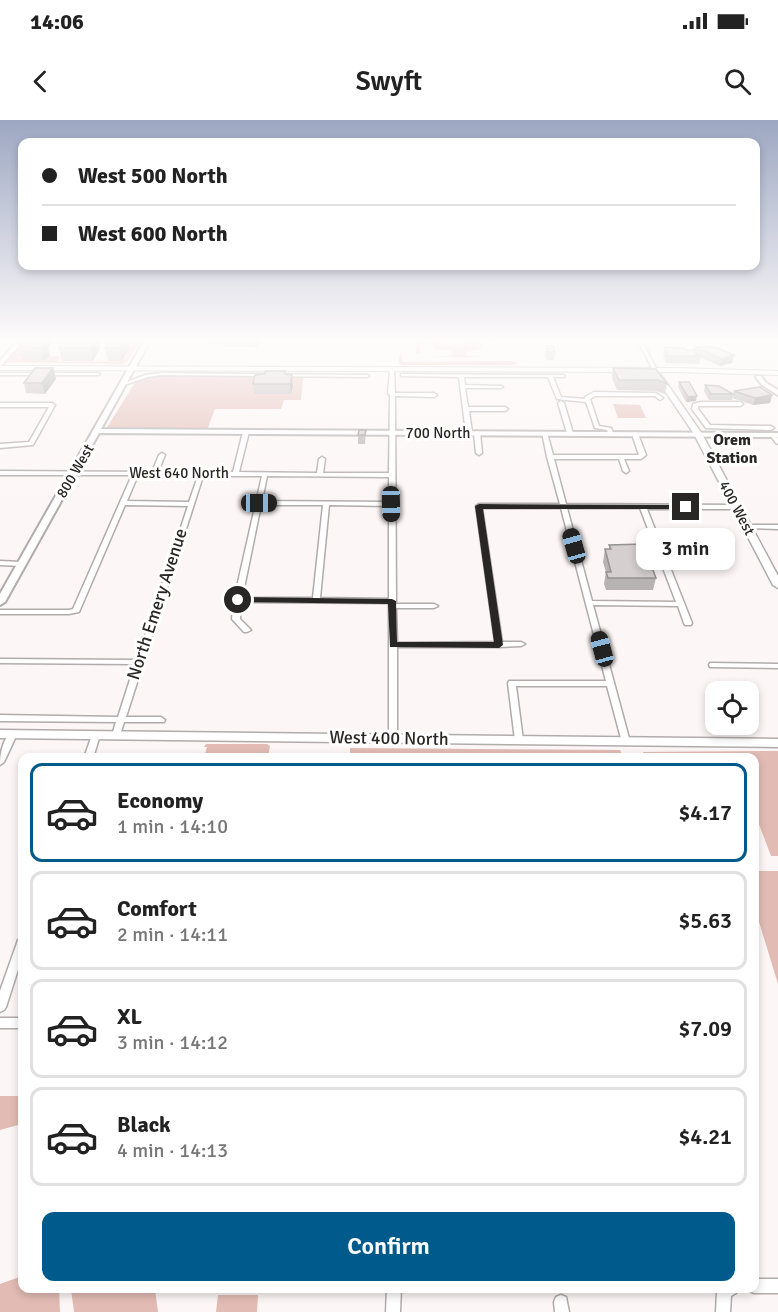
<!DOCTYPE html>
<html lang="en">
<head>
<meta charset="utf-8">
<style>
	body { margin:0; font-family:Signika,sans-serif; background:#f2f2f2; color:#222; height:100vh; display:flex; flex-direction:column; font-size:22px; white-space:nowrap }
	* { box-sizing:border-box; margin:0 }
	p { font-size:20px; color:#767676 }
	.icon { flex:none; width:33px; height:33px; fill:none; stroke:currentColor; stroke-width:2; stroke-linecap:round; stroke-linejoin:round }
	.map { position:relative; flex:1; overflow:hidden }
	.panel { position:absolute; left:18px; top:633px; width:741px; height:540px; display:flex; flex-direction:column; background:#fff; border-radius:12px; box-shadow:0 3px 9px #0003 }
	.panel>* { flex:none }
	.hud { position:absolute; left:18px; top:18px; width:742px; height:132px; border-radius:12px; box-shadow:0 3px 9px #0003; display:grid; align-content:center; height:132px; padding:0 24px; background:#fff }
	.tools { position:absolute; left:705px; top:561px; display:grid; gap:12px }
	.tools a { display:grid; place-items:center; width:54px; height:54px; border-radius:12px; background:#fff; box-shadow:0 3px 9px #0003; font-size:30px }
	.end { position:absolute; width:27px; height:27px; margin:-14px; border:8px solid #292726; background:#fff; box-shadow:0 0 0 3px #fff }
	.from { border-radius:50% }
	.bubble { position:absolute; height:42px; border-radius:12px; background:#fff; box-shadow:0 3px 9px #0003; font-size:20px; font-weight:600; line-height:42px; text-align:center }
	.car { position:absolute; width:18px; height:36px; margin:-18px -9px; border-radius:8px; box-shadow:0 0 4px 2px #0007; background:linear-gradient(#222 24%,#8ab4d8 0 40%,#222 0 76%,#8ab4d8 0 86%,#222 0) }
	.hud b { display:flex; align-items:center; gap:21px; height:57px; font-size:22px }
	.hud b+b { border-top:2px solid #e0e0e0 }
	.hud i { width:15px; height:15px; background:#222 }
	ul { padding:10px 0 0; list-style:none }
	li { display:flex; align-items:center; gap:18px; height:99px; margin:0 12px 9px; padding:0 12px; border:3px solid #e0e0e0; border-radius:12px }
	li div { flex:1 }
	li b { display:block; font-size:22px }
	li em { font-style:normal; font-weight:600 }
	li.current { border-color:#005b8c }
	li>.icon { width:54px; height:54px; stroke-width:1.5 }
	.cta { display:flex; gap:12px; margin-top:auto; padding:12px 24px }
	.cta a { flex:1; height:69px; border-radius:12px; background:#005b8c; color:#fff; font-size:24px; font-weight:600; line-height:69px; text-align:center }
	.status { display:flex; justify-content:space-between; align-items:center; height:42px; padding:0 30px; background:#fff; direction:ltr }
	.status svg { height:16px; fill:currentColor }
	header { display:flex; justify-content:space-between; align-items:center; height:78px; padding:0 24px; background:#fff; font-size:27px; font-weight:600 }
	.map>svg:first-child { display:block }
</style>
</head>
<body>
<div class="status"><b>14:06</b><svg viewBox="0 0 49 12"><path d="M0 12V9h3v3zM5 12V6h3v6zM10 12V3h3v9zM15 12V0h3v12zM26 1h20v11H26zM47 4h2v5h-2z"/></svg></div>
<header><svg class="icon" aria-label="back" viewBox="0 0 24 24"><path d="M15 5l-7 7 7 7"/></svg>Swyft<svg class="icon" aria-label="search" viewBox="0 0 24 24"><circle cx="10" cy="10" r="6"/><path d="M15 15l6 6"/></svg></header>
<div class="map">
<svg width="778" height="1192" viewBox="0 0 778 1192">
	<rect width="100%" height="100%" fill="#fcf7f6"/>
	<!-- green -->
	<path fill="#e2bcb4" d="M26,219V232L19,238L43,241L51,236H60L57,241L64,242L121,241L128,235L108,234L126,233L129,229L127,228L131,226L129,220L139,222L127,242L122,244L8,242Z
		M416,219L426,223V219H435L447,224L467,223L479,219L489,223L488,219H494L495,223H483L481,229L465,232L466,236L487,237H427L452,236L451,231L434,229L432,223H419L421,233H416Z
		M402,235V241L406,242L512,241L518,243L513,245H404L399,244V236Z
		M156,256L306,257L303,259L301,280H284L281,289H215L207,310L106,309L136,261Z
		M613,284L640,285L646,298H618Z
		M206,624H267L270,626L268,637H204L207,627H204Z
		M350,628L620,630L623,637L350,638Z
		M778,631V736H771L757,699H755L754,638L645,637L643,632Z
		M754,751H778V864L755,789Z
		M0,976H22V1004L0,1010Z
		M22,1156V1168L59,1169L60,1192H0V1164Z
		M71,1169H155L158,1192H74Z
		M218,1175H258L257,1192H216Z"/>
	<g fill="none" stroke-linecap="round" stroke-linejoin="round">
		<!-- minor casing -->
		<g stroke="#b0acab" stroke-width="3">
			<path id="minor" d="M128,219H145L150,221L148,222Z
				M637,219H641L658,252V253L654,252Z
				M392,248L394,249L395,273H434L437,275L434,277L395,276L396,484H434L438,486L434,488H396L397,523L495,522L476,386L479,384H560L547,337L542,312L547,313L553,335H639L632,314L635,312L638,314L646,335L641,339H624L629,351L626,353L623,351L619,339H554L566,384L736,385L739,387L736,389H647L692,503L691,505H685L684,503L678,486L593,485L630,622L629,624L626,625L622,622L607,566H516L523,620L519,623L515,620L508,563L509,561H606L561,388H482L502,522H521L525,524L521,526L499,527H397V618L393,621L389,618V483L241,482L240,499L251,510L247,512H244L232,499L234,480L262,356H203L126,597H161L165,600L164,602H124L120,615L116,618L112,615L116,602L0,601V595L118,597L135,544L0,543V539L137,540L188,386L125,385L79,492L69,494H0V490H69L73,489L132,355H0V351L152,352L159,335L162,333L165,335L158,352H233L243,312L246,310L249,312L239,352L317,353L319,339L322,337L325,339L323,353H389L390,275L388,274L390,249ZM138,355L198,356L189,382L127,381ZM267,356L389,357V382L262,381ZM261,385H323L313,478H242ZM329,385L389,386V479L320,478ZM567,388H640L676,482L592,481Z
				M0,253H98L100,254L98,255H0Z
				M162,253L367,255L369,256L367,257L162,255L148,257L124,265L122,264L145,255Z
				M401,254L562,255H564V257H553L561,277L585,279V277L594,272L656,273L663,278L660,280L655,276H595L590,279L599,306L611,308L614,314L611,316L609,315L607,310L595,308L586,282L557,279L548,257H464L465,265L501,266L503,267L501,268H465L468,287H505L508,289L505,291H469L472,313L469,315L466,313L459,257L403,256H401Z
				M561,281L564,283L573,313L572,314L567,313L558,283Z
				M701,282H740L743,284L740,286H698V289L710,305L771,306L774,308L771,310L706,308L692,289L693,284Z
				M0,283H52L55,285L33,325L0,328V324L29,322L49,287H0Z
				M477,311L480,313L482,333L479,335L476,333L474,313Z
				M773,313L778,318V324L776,323L770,315Z
				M746,405H778V409L744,408L743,407Z
				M0,441L22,442L25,444L22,446L0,445Z
				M710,543L778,544V548L713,547H710L709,545Z
				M13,611L17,614L4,642L0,645C0,633 3,618 13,611Z
				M96,612L100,615L93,638H84L92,615Z
				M22,819V837L6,887L4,890L0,892V871L17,823L18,820Z
				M0,898H22V908H0Z
				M754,1159H778V1173H754L749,1171L748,1168H754Z
				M387,1168H401L400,1192H386Z
				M718,1168H738L736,1173L731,1176L730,1192H716L717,1172Z
				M561,1175L566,1177L569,1192H555L554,1182L556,1177Z"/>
		</g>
		<!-- tertiary casing -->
		<g stroke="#b0acab" stroke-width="4">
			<path id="tertiary" d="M19,219H25L0,247V241Z
				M145,219H151L101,309L778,313V317L99,313L5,482L0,485V474Z
				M757,256H761L766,263L778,270V275L762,265L756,257Z"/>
		</g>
		<!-- secondary casing -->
		<g stroke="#b0acab" stroke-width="3">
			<path id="secondary" d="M655,252H659L702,314L778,456V468L773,465L694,314L653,253Z
				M0,610L778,619V627L0,618Z"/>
		</g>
		<!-- trunk casing -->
		<g stroke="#b0acab" stroke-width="2">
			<path id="trunk" d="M0,246L674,248L778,251V255L674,252L0,250Z"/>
		</g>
		<!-- minor -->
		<use href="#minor" fill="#fff" fill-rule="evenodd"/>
		<!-- tertiary -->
		<use href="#tertiary" fill="#fff" fill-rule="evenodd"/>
		<!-- secondary -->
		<use href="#secondary" fill="#fff" fill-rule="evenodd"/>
		<!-- trunk -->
		<use href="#trunk" fill="#fff" fill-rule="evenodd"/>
	</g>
	<!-- wall -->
	<path fill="#b7b3b2" d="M25,219H98L100,228L93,241H62L59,228L63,222H52L48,227L50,236L43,241L22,239L19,225Z
		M111,219H133V222L122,241H108L105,228Z
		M207,219H259V220L257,227H223V225L207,223Z
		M546,226L555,232L554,240H547L545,234Z
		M665,227L688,231L695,229V227L734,235L732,243L720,246L701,238L699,244L666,243L663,235Z
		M53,248L56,259L45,274L26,273L24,263Z
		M613,248L656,249L667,264L665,274L656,271L617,270L612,258Z
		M286,254L293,266L291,274H254L253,264Z
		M679,262L696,281L686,282L678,267Z
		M705,265L733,274L732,280H709L704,271Z
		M734,271L772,275L770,283L753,285L732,278Z
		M366,310L365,324H358V315Z
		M609,425L656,458L653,470H606L604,464L606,452L603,442L605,429H609Z"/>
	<!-- shaded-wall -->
	<path fill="#959291" d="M41,219H51L52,222L48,227L50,236L43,241L39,222Z
		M95,219H98L100,228L93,241L90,228Z
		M124,219H133V222L122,241L119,228Z
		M256,219H259V220L257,227Z
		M734,235L732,243L720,246L722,239Z
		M53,248L56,259L45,274L42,263Z
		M292,255L293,266L291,274L290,264Z
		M772,275L770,283L753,285L755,278Z
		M697,276L696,281L686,282L688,277Z"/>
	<!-- building -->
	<path fill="#d5d0cf" stroke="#959291" stroke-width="1.5" d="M25,219H41L39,222L47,223L40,228L19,225Z
		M65,219H95L90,228H59Z
		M111,219H124L119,228H105Z
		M546,226H553L555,232H548Z
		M665,227L683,228L688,231L695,229L696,234L701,236H668Z
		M695,227H715L734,235L722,239Z
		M35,248H53L42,263H24Z
		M613,248L656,249L667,264L658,260H619Z
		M266,251H285V254L292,255L290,264H253L255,255L264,254Z
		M679,262H689L697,276L688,277Z
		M705,265L719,266L733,274H711Z
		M760,267L772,275L755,278L734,271Z
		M359,310H366L365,315H358Z
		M643,424L656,458H608L606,452H611L605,429H611L609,425Z"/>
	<!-- sky -->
	<linearGradient id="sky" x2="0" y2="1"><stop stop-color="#9da7c2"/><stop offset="0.57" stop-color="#fefbfb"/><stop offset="1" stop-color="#fefbfb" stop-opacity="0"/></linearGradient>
	<rect width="778" height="386" fill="url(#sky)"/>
	<!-- route -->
	<path fill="#292726" d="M479,384L686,385L690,387L686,389H483L503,525L499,528L390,527L388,484L238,482L234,480L238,477L392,479L396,481L397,522H494L475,386Z"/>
	<g text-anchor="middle" stroke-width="6" stroke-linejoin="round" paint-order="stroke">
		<!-- far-street labels -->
		<g font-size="15" fill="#292726" stroke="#fff">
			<text x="438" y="318">700 North</text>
			<text transform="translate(75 351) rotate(-60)" y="5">800 West</text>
			<text x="179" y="358">West 640 North</text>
			<text transform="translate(737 388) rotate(62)" y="5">400 West</text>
		</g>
		<!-- far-neighbourhood labels -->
		<g font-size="16" font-weight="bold" fill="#292726" stroke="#fff">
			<text x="732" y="325">Orem<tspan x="732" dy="18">Station</tspan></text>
		</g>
		<!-- street labels -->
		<g font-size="18" fill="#292726" stroke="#fff">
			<text transform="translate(157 484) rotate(-72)" y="6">North Emery Avenue</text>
			<text transform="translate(389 618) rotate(1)" y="6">West 400 North</text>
		</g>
	</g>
</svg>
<div class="tools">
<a><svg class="icon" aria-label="locate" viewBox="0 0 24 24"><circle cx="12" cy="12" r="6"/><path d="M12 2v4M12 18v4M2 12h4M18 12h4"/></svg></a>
</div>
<i class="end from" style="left:238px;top:480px"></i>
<i class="end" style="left:686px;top:387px"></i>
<div class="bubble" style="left:636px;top:408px;width:99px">3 min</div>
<i class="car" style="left:259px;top:383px;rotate:90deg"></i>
<i class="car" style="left:391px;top:384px;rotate:179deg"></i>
<i class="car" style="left:574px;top:426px;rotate:344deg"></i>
<i class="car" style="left:602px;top:529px;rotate:345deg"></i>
<div class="hud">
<b><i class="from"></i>West 500 North</b>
<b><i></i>West 600 North</b>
</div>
<section class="panel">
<ul>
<li class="current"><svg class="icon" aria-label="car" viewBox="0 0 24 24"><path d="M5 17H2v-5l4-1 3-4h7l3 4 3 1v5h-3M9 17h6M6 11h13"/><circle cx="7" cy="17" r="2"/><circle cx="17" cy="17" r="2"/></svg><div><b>Economy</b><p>1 min · 14:10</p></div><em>$4.17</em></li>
<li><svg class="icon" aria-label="car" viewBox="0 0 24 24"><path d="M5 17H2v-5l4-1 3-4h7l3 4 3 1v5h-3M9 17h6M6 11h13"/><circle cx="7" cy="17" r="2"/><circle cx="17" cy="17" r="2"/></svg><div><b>Comfort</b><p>2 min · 14:11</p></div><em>$5.63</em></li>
<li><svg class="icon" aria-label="car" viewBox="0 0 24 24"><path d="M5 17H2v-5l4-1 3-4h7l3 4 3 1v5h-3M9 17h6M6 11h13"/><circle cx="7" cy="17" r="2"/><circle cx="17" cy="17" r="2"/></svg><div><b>XL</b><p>3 min · 14:12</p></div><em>$7.09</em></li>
<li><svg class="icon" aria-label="car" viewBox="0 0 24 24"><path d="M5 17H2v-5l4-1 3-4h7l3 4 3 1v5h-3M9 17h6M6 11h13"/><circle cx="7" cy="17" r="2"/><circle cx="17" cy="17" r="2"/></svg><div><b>Black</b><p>4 min · 14:13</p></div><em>$4.21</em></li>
</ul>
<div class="cta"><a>Confirm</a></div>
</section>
</div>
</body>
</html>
